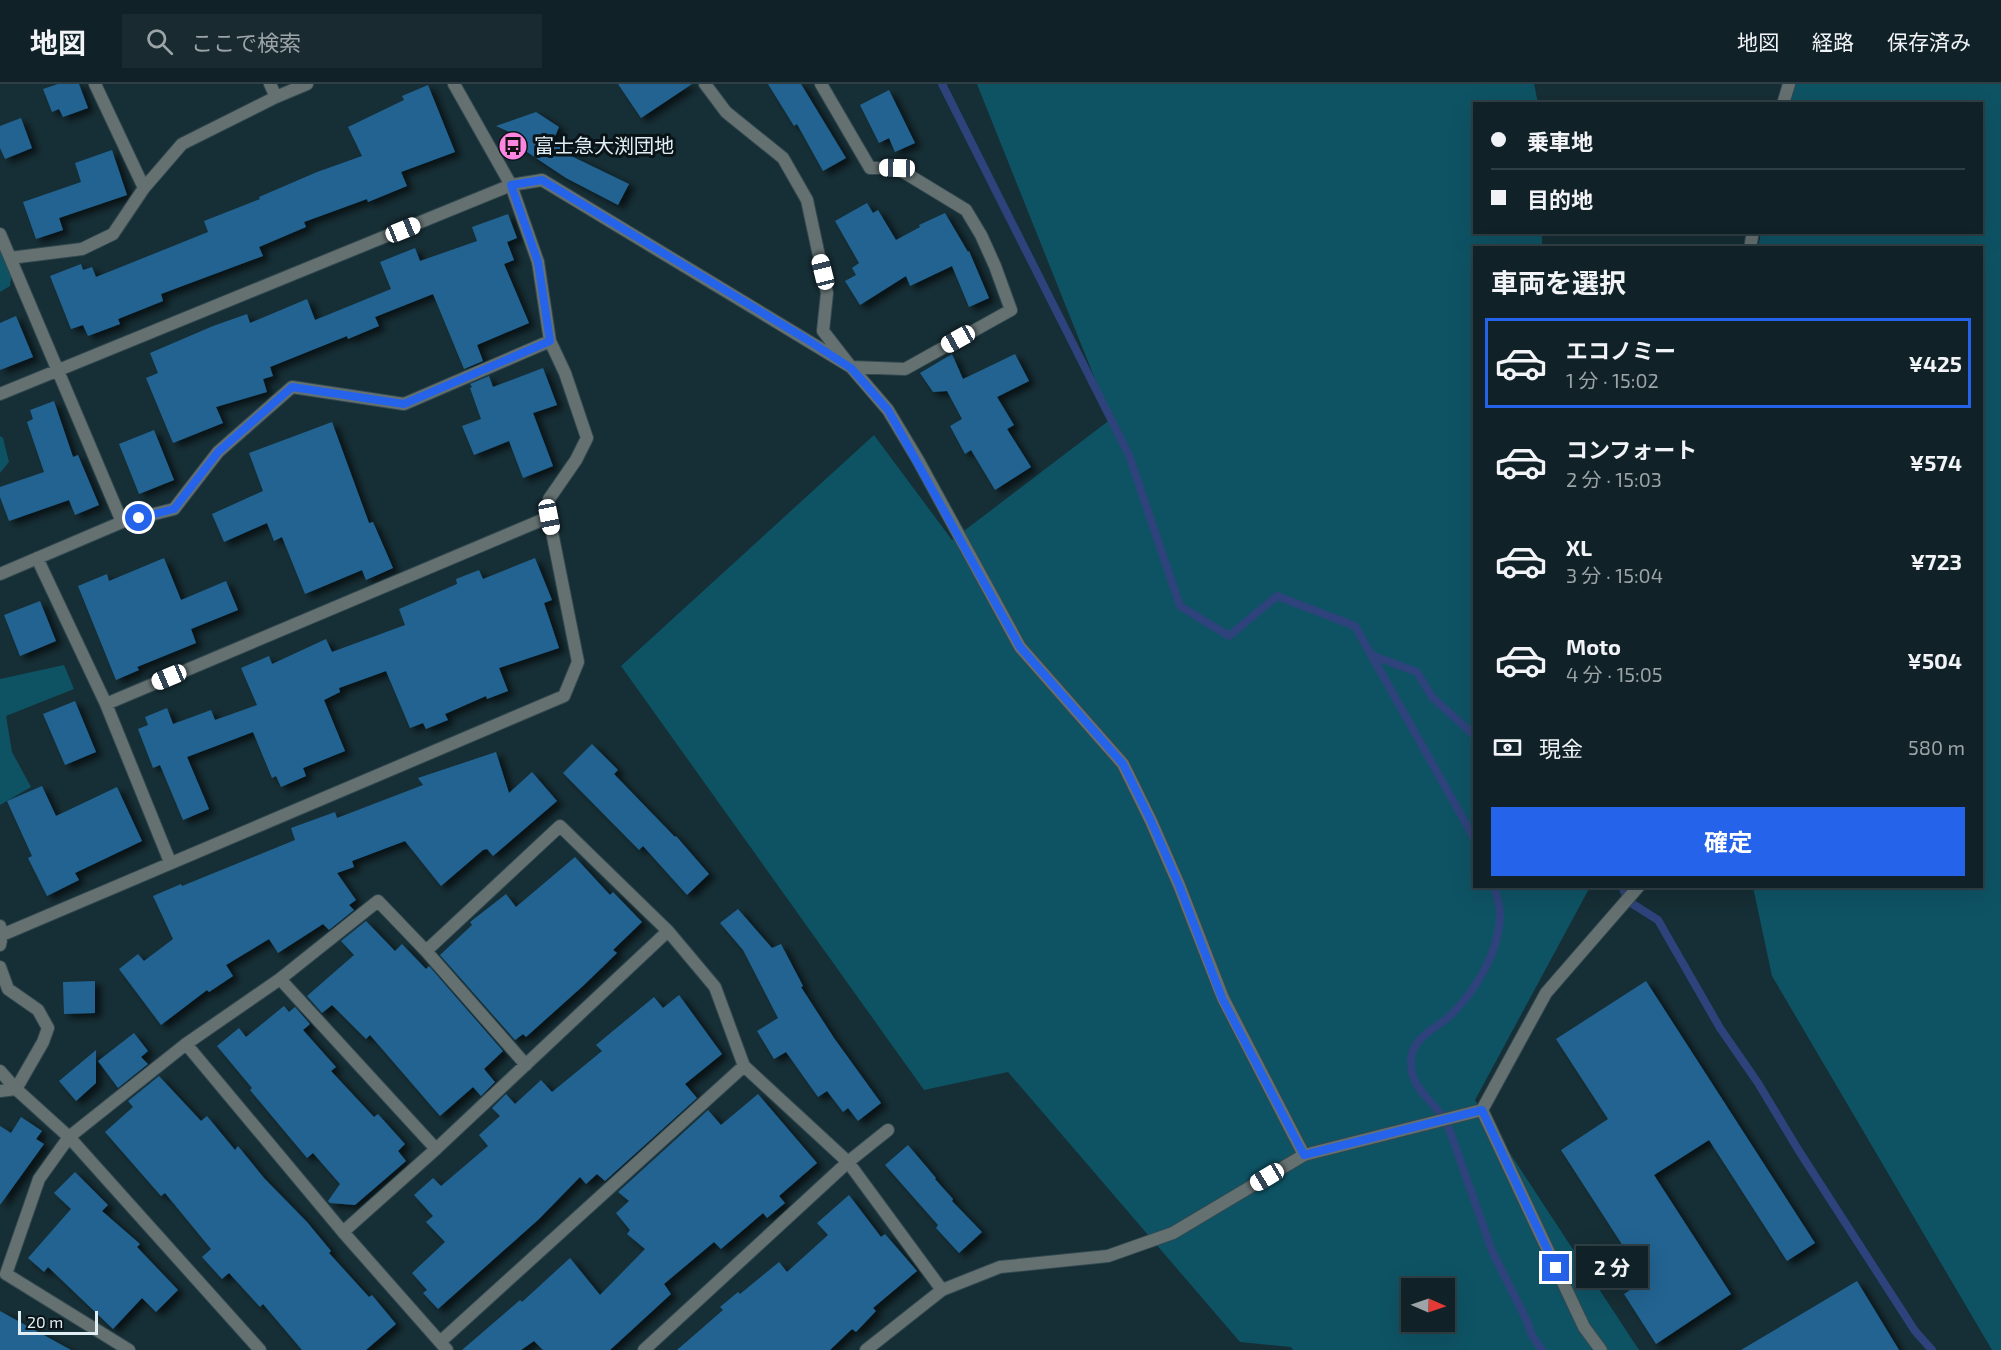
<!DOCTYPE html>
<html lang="ja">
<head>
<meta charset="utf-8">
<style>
	body { margin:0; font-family:"Exo 2","Noto Sans JP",sans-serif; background:#192a30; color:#f1f3f6; height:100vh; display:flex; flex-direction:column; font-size:22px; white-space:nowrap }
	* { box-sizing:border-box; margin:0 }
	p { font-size:20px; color:#9ca4a8 }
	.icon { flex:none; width:33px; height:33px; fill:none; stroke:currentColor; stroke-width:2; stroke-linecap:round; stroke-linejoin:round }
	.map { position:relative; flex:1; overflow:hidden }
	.sheet { position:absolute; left:1473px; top:162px; width:510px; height:642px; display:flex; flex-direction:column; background:#102228; border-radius:0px; box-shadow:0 6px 24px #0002,0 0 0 2px #303f45 }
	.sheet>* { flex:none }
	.banner { position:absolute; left:1473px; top:18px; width:510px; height:132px; border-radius:0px; box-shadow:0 6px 24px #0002,0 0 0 2px #303f45; display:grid; align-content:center; height:132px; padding:0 18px; background:#102228 }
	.needle { width:39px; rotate:92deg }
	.tools { position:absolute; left:1401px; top:1194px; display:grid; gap:12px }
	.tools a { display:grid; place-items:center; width:54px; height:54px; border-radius:0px; background:#102228; box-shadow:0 6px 24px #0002,0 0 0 2px #303f45; font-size:30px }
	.scale { position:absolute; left:18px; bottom:15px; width:80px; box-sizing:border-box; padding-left:6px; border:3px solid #e0eef3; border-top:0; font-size:16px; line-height:21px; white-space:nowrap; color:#e0eef3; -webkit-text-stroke:4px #0a1418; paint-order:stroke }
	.end { position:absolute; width:27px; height:27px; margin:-14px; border:8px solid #2563eb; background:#fff; box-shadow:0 0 0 3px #fff }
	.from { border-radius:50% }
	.bubble { position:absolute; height:42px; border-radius:0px; background:#102228; box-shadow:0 6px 24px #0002,0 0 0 2px #303f45; font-size:20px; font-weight:700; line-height:42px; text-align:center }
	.car { position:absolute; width:18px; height:36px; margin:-18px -9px; border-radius:8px; box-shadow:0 0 4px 2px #0007; background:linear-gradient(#fff 24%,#345 0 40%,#fff 0 76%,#345 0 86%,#fff 0) }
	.banner b { display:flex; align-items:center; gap:21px; height:57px; font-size:22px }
	.banner b+b { border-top:2px solid #303f45 }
	.banner i { width:15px; height:15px; background:#f1f3f6 }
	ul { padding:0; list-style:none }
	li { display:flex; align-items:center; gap:18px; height:90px; margin:0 12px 9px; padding:0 6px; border:3px solid transparent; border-radius:0px }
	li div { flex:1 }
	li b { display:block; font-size:22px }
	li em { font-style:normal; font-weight:700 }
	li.selected { border-color:#2563eb }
	li>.icon { width:54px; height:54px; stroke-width:1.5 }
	h2 { padding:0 18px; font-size:27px; line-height:72px }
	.pay { display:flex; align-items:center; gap:15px; height:66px; padding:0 18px; font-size:22px }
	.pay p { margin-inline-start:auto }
	.button { display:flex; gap:12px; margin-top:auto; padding:12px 18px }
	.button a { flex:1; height:69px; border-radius:0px; background:#2563eb; color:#fff; font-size:24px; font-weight:700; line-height:69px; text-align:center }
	header { display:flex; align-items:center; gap:36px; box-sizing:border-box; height:84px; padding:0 30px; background:#102228; border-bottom:2px solid #303f45 }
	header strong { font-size:28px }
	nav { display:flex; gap:33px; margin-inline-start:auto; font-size:21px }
	.search { width:420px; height:54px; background:#192a30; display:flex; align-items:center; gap:15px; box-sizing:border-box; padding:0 21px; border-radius:0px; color:#9ca4a8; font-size:22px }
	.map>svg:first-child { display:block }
</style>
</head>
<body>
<header>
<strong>地図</strong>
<div class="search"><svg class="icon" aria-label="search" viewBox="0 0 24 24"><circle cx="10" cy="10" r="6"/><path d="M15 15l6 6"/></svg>ここで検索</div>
<nav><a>地図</a><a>経路</a><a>保存済み</a></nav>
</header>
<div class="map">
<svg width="2001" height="1266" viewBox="0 0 2001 1266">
	<defs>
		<filter id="shadow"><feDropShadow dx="6" dy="4" stdDeviation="3" flood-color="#0009"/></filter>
	</defs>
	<rect width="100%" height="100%" fill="#162e35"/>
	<!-- green -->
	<path fill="#0e5364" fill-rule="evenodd" d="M977,0H1534L1538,19L1474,20V148L1542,149V163L1474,164V802L1590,803L1475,1016L1639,1266H1293L1291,1263L1240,1258L1008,988L924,1006L621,582L874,351L952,456L1111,335ZM1412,1204H1444V1238H1412Z
		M1794,0H2001V1266H1992L1772,892L1753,803L1982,802V164L1758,163L1761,149L1982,148V20L1790,19Z
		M0,155L14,168L10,202L0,208Z
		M0,352L3,354L9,378L0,389Z
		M64,581L74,605L6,632L12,668L31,703L0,721V595Z"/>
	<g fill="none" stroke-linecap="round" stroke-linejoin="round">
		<!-- stream -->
		<path stroke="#2e437b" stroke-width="8" d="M942,0L1129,371L1180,522L1229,552L1277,512L1355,542L1474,754
			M1371,571L1417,588L1432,613L1474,651
			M1494,802C1496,811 1500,821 1500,829C1500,867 1477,904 1452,930C1437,945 1412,952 1411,977C1410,1003 1429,1013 1441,1031C1445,1035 1447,1042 1450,1047L1492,1167L1527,1237L1531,1250L1542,1266
			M1622,802L1628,817L1658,836L1720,944L1758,999L1799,1067L1915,1247L1932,1266"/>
	</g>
	<!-- building -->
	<path fill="#226391" filter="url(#shadow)" d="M58,0H79L88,24L63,33L59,25L52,28L43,5Z
		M618,0H692L641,34Z
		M768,0H801L846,74L823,87L797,40L794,42Z
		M428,1L455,68L401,88L407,102L368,118L367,115L304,138L306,143L259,163L263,172L161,210L163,217L118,235L120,240L88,252L83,241L71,245L50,192L81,180L83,186L92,183L96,193L208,148L204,137L260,115L259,113L317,88L362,72L348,43L404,16L402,12Z
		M889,6L915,59L895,68L889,54L879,59L860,21Z
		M536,28L559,43L553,57L567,65L565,69L629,100L618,121L566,94L512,58L516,51L496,42Z
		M21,34L32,64L5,75L0,64V42Z
		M112,66L127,111L59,134L63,146L36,155L23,118L81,98L75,79Z
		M867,119L873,129L878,126L896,156L920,143L919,141L945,129L968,168L969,167L989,214L969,223L952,182L910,202L906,192L860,221L845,197L856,191L852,184L859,179L835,137Z
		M508,130L517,154L507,158L514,176L504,180L529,239L477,261L483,277L464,285L433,210L375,233L379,242L348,255L347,252L270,283L273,292L263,295L267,308L216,323L223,339L173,359L146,294L158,289L150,269L213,242L247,230L250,239L307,215L315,236L391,205L380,178L415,164L420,177L477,157L472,143Z
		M16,232L33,273L0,286V239Z
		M952,270L963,295L1015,270L1029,297L997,313L1014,341L1007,345L1031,383L995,406L971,366L965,370L950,342L962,335L947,307L933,308L920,289Z
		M543,284L557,321L533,329L553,382L523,394L509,357L474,371L462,342L481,335L470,304L472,303L470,300L489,292L493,303Z
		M54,317L73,373L78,371L99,421L75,431L69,416L9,437L0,413V403L44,388L27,338L33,335L30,326Z
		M332,338L369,439L373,438L393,484L366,496L362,486L305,510L282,453L274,457L267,439L224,458L212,430L263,407L249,369Z
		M154,346L174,396L139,410L119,360Z
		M164,474L181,516L226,497L238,526L191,545L196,559L137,583L139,586L116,596L78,502L107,490L109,497Z
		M535,474L552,516L544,519L559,564L499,584L508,607L487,615L486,612L445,630L448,636L426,645L423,639L410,644L386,587L339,604L340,608L324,616L345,667L303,684L306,692L281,703L276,692L272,694L253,648L187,673L209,725L183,736L160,681L153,684L138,645L148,641L145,633L167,624L173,640L211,626L215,636L257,621L241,584L269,572L272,580L326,555L332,568L405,541L399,525L457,500L456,495L479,486L483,495Z
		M40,517L56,557L20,572L4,531Z
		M75,617L96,668L65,681L43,630Z
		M592,660L618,686L614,690L675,753L676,752L709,790L687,811L643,762L639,766L563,689Z
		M496,668L509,709L532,688L557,717L493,772L487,765L483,766L441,802L405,757L352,777L354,783L337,789L356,816L349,821L354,826L329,846L323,840L278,869L269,855L226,881L233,892L209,908L207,906L161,941L119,885L138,870L144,877L173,855L153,812L181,800L182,802L295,756L291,744L335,728L337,734L423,701L418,694Z
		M42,702L56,732L117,703L142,757L75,789L79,796L47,812L28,774L32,772L7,717Z
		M575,773L610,811L613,808L642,838L613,866L617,869L584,901L526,953L523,950L515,956L440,871L472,841L470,838L506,810L516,823Z
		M738,825L772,864L781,860L803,902L801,903L834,954L881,1019L858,1037L848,1024L843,1028L827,1007L818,1013L786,968L774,975L757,947L778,934L743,866L720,839Z
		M366,837L395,867L402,860L426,885L429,882L503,967L484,985L495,998L481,1012L473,1003L440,1032L370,951L366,955L332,921L322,929L307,912L354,871L341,857Z
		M95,897V929L64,930L63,898Z
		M1646,897L1815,1159L1787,1177L1709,1056L1654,1091L1731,1210L1656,1260L1624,1210L1645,1196L1561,1066L1608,1035L1556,955Z
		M679,911L722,970L685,1000L697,1014L605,1097L597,1090L586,1100L580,1093L539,1135L438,1225L423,1209L427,1206L412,1189L445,1158L426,1138L433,1132L414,1111L433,1094L441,1102L488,1062L479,1051L500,1032L492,1024L506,1010L515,1020L541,996L552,1008L602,967L596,961L654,913L663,924Z
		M284,922L289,928L295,923L310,940L303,946L336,983L331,987L374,1033L378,1030L405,1060L398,1067L406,1077L355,1121L330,1119L328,1117L340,1100L313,1069L307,1074L250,1006L252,1004L217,962L239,944L246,953Z
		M134,949L148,967L141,973L148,980L118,1004L98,977Z
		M96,966V999L76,1017L59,997Z
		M159,992L201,1037L207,1032L235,1066L238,1062L264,1094L307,1138L331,1167L329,1169L369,1213L372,1211L396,1240L366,1266H302L263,1220L260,1223L229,1189L222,1195L202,1173L211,1165L165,1109L161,1112L105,1048L133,1023L128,1017Z
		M758,1010L817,1079L779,1112L785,1119L767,1134L763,1129L721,1165L714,1158L664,1200L671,1210L610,1266H543L534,1257L521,1266H462L520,1216L522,1218L570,1174L600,1211L645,1165L627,1150L630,1146L616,1129L629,1117L618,1108L708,1026L721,1041Z
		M21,1033L42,1047L36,1055L44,1060L0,1121V1042L11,1049Z
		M908,1061L936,1094L935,1095L953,1115L952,1117L982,1148L959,1169L936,1144L938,1141L885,1081Z
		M75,1088L108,1121L102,1127L140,1160L137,1163L178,1206L156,1228L142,1214L113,1245L48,1183L44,1188L28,1174L71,1125L54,1109Z
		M849,1111L881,1153L885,1150L917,1187L873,1224L876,1227L856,1248L852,1245L830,1266H677L723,1226L720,1223L738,1208L740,1210L779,1178L787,1188L828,1151L817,1139Z
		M1857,1197L1899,1266H1741Z
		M0,1227L71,1266H0Z"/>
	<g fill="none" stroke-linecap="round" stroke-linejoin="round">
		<!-- minor casing -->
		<g stroke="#324950" stroke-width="14">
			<path id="minor" d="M95,0L144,104
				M270,0L276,13
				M705,0L726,28L783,74L807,116L827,209L823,247L851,283L905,285L1011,226L995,182L981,151L966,126L897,84H870L821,0
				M0,150L122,438
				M10,174L82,165L113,150L144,104L182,60L276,13L307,0
				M0,310L511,101L542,96L851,283L888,326L918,376L1020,563L1123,680L1151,737L1179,801L1223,914L1304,1071
				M37,474L106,620L170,778
				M0,490L122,438L174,425L218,368L292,303L404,320L550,257
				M106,620L549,433
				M0,842L2,851L0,861
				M2,851L564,612L578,578L549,433V415L576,376L587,354L565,289L550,257L538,178
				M426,867L560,742L668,847L715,903L744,982L848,1078L942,1206
				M0,883L8,905L38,926L48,944L43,958L16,1005L0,1007
				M280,895L436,1065
				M186,960L343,1148L447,1266
				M0,987L16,1005L69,1053L260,1266
				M343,1148L436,1065L668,847
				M440,1258L744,982
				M129,1266L6,1190L39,1095L69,1053L186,960L280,895L378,817L426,867L526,981
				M644,1266L848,1078L888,1046"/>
		</g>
		<!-- tertiary casing -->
		<g stroke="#324950" stroke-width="14">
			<path id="tertiary" d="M454,0L511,101L538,178
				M1783,20L1789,0
				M1750,164L1753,148
				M1482,1026L1584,1243L1601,1266
				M866,1266L942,1206L1000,1183L1108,1172L1173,1149L1304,1071L1482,1026L1546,909L1639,802"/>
		</g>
		<!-- minor -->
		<use href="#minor" stroke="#657171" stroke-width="12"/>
		<!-- tertiary -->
		<use href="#tertiary" stroke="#657171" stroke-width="12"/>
	</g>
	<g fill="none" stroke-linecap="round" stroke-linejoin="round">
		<!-- route -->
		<path stroke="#2563eb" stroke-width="8" d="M139,434L174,425L218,368L292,303L404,320L550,257L538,178L511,101L542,96L806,255L851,284L888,326L1020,563L1123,680L1151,737L1179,801L1222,914L1304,1071L1482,1026L1556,1184"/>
	</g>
	<!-- icons -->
	<defs>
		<g id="bus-disc" transform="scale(1.5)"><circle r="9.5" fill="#fe86e0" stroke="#0a1418"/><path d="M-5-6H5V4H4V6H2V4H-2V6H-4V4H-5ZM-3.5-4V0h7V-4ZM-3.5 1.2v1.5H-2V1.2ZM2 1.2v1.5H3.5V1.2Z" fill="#111"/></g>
	</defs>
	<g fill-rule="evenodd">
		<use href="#bus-disc" x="513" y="62"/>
	</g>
	<g text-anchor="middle" stroke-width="6" stroke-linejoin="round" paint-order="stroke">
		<!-- poi labels -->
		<g font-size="20" fill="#e0eef3" stroke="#0a1418" text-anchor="start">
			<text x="534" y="69">富士急大渕団地</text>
		</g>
	</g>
</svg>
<div class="tools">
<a><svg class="needle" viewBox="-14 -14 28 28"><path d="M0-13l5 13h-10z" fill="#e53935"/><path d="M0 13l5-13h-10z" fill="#9ca4a8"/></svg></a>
</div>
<div class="scale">20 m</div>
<i class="end from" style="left:139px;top:434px"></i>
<i class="end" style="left:1556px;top:1184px"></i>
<div class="bubble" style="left:1576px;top:1162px;width:72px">2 分</div>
<i class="car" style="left:897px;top:84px;rotate:271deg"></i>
<i class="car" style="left:403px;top:146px;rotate:68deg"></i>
<i class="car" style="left:823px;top:188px;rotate:346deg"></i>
<i class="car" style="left:958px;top:255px;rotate:241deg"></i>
<i class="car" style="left:549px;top:433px;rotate:169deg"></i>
<i class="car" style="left:169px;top:593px;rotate:247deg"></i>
<i class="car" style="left:1267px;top:1093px;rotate:239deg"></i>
<div class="banner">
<b><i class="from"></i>乗車地</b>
<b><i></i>目的地</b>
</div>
<section class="sheet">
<h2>車両を選択</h2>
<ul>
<li class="selected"><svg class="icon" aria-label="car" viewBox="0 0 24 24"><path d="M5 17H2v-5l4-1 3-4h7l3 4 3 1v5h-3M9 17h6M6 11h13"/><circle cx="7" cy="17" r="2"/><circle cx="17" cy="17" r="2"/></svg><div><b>エコノミー</b><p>1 分 · 15:02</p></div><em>¥425</em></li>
<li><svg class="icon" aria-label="car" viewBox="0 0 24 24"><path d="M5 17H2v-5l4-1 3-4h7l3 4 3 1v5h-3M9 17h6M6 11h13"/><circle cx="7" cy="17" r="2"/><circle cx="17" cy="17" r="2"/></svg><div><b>コンフォート</b><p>2 分 · 15:03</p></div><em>¥574</em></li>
<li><svg class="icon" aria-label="car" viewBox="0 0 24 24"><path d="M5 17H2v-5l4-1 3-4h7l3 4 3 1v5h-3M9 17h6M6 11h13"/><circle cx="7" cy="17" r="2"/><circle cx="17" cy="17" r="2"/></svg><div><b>XL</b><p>3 分 · 15:04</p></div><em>¥723</em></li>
<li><svg class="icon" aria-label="car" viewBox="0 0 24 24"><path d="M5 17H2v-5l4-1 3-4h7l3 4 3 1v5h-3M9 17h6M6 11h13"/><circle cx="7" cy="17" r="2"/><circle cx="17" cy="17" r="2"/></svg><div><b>Moto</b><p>4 分 · 15:05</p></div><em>¥504</em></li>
</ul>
<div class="pay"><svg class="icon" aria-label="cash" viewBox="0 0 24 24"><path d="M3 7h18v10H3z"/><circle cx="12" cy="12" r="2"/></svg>現金<p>580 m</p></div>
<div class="button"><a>確定</a></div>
</section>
</div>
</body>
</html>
